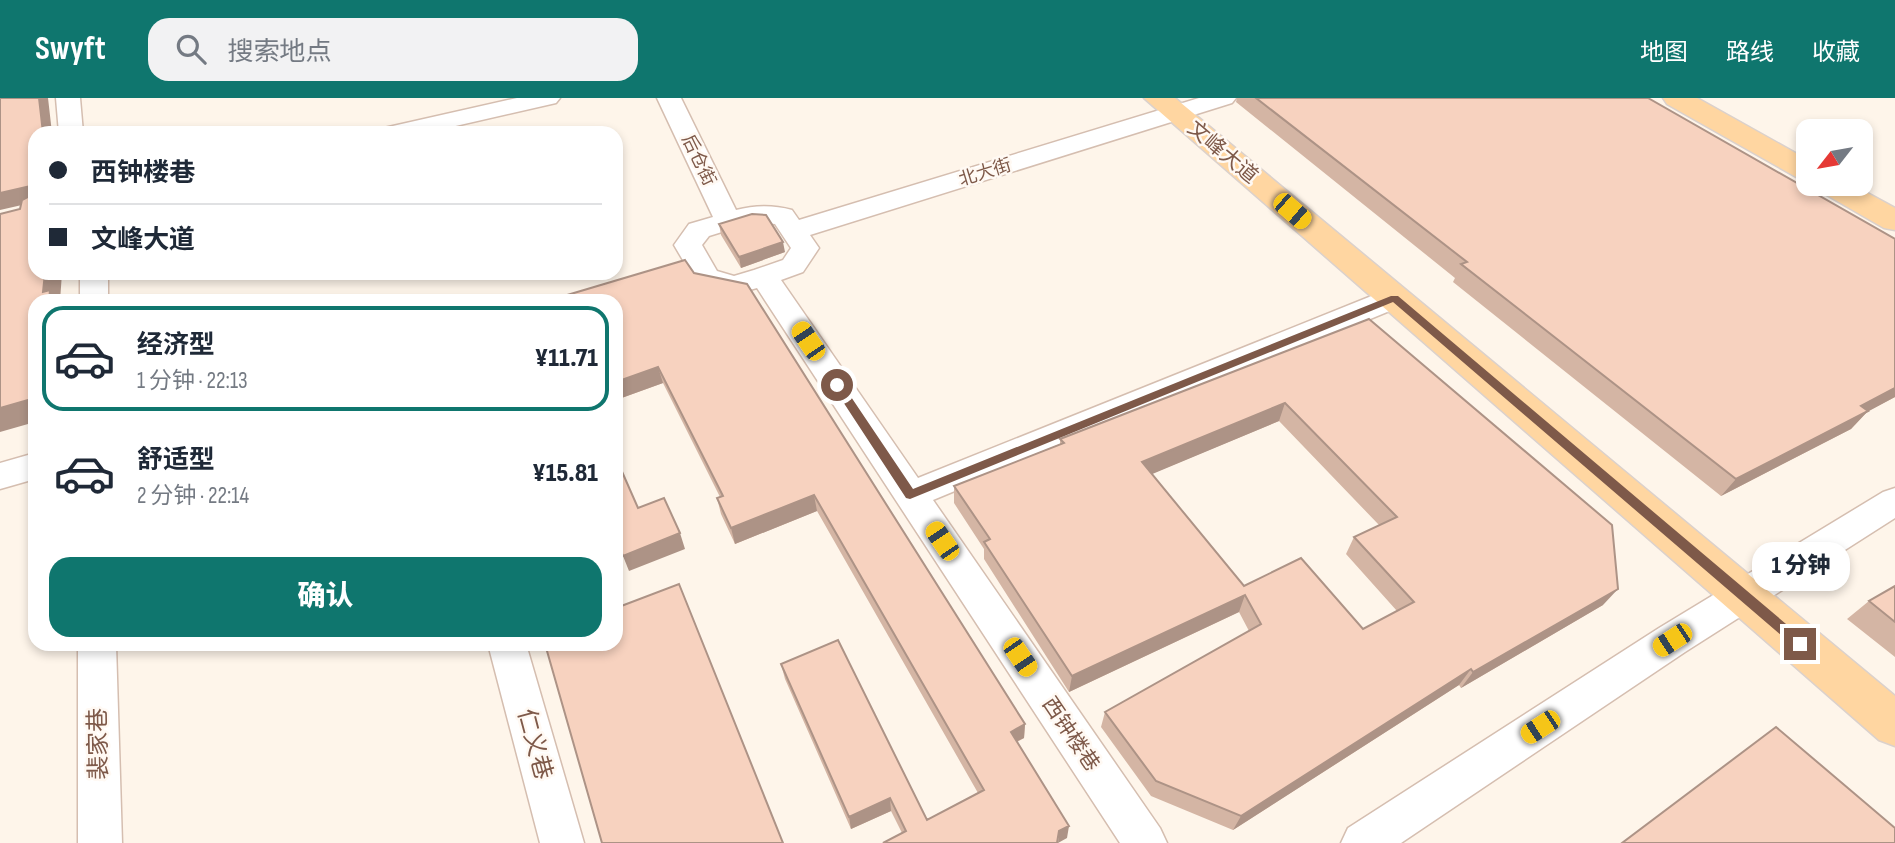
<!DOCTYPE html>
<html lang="zh">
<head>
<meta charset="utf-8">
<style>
	body { margin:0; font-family:"Sofia Sans Condensed","Noto Sans SC",sans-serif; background:#f2f2f3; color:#1f2937; height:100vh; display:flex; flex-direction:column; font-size:26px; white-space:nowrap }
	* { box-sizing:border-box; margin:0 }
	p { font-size:23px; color:#747a83 }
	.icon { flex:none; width:38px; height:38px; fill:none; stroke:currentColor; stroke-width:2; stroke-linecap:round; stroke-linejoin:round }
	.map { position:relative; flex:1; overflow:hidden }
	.side { position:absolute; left:28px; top:196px; width:595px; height:357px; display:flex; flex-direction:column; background:#fff; border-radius:21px; box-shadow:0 4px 10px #0003 }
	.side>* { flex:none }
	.guide { position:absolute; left:28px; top:28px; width:595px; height:154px; border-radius:21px; box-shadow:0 4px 10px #0003; display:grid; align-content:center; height:154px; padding:0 21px; background:#fff }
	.needle { width:46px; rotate:239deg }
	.tools { position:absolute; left:1796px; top:21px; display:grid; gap:14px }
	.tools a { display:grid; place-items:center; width:77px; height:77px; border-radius:14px; background:#fff; box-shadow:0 4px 10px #0003; font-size:35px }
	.end { position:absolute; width:32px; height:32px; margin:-16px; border:9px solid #7e5949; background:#fff; box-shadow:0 0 0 4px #fff }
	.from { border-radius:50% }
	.bubble { position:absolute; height:49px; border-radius:21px; background:#fff; box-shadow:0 4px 10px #0003; font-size:23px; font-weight:800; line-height:49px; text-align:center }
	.car { position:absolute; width:21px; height:42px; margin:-21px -10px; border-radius:9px; box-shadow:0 0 5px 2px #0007; background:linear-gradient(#f5c518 24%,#345 0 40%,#f5c518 0 76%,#345 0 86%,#f5c518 0) }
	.guide b { display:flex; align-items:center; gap:24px; height:66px; font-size:26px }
	.guide b+b { border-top:2px solid #e0e1e3 }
	.guide i { width:18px; height:18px; background:#1f2937 }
	ul { padding:12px 0 0; list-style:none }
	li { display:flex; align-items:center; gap:21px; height:105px; margin:0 14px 10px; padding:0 7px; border:4px solid transparent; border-radius:21px }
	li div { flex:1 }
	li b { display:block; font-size:26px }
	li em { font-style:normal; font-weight:800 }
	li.on { border-color:#0f766e }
	li>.icon { width:63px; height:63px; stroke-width:1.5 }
	.primary-button { display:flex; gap:14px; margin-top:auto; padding:14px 21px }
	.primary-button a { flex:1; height:80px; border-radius:21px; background:#0f766e; color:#fff; font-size:28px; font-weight:800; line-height:80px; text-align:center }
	header { display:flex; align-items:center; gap:42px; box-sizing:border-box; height:98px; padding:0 35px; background:#0f766e; color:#fff }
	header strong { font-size:33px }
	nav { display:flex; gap:38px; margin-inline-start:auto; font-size:24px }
	.search { width:490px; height:63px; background:#f2f2f3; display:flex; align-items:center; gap:18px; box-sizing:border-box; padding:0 24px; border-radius:21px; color:#747a83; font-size:26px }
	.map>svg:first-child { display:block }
</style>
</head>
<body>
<header>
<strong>Swyft</strong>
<div class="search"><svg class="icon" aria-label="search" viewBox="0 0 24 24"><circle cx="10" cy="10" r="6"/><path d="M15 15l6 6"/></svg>搜索地点</div>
<nav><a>地图</a><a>路线</a><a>收藏</a></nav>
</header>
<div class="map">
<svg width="1895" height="745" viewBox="0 0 1895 745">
	<rect width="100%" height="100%" fill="#fef5ea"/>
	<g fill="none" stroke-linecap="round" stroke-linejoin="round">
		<!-- minor casing -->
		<g stroke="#d5beb0" stroke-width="3">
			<path id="minor" d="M56,0H80L83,35H59Z
				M517,0H560L556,5L425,35H381L384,30Z
				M657,0H681L736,112C755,107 774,107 792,112L799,122L1199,0H1236L1232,5L810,137L819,150L803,174L781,182L918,380L1384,193L1394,191L1404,193L1408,200L1404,207L933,402L1160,730L1167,745H1120L757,190L735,196L697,186L674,147L689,126L713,119ZM754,124L775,126L791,150L783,162L754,172L734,178L717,173L702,147L709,138Z
				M80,175H108V203H80Z
				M35,355V381L0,391V365Z
				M1895,390V420L1685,554L1401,745H1341L1348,730L1659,530L1883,394Z
				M78,546H116L122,745H78Z
				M488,546H526L584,745H540Z"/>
		</g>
		<!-- major casing -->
		<g stroke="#dbd1cc" stroke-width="3">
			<path id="major" d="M1144,0H1175L1895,598V648L1879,642Z
				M1663,0H1697L1808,62V83L1798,80L1667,6Z
				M1814,86H1851L1895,110V132L1884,130L1818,92Z"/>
		</g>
		<!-- minor -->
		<use href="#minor" fill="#fff" fill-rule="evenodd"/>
		<!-- major -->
		<use href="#major" fill="#ffd6a1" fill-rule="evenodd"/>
	</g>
	<!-- wall -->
	<path fill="#d4b5a4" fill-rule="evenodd" d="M1237,0H1648L1895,141V299L1868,313L1851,331L1721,398L1453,184L1455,180L1236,4Z
		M719,126L785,154L741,170L721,137Z
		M685,162L1025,626L1024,640L1017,644L1067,740L902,735L891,713L851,731L785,581L781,566L927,722L978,695L817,413L735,446L721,416L717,400L720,399L663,285L616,302V203Z
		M1369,221L1603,507L1461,590L1459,587L1233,732L1151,698L1101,629L1105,614L1249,533L1239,514L1069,594L984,461V451L954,405V388L1060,346V341ZM1279,323L1379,427L1354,439L1346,456L1397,513L1363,531L1244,488L1151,376Z
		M1895,488V559L1847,521L1869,503Z"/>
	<!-- shaded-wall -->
	<path fill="#ad9386" d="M39,0H48L52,35H43Z
		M35,87V104L0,112V95Z
		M783,144L785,154L741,170L739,159Z
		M45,175H62L60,203H49L43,194Z
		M658,269L663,285L616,302V284Z
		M1895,290V299L1856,320L1868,313L1851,331L1721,398L1736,381L1861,308Z
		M35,300V324L0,334V310Z
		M1285,305L1279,323L1138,382L1142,364Z
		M814,397L817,413L735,446L731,430Z
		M680,435L685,451L629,473L623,458Z
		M1618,491L1603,507L1461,590L1473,574Z
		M1245,497L1239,514L1069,594L1072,578Z
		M1471,571L1459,587L1233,732L1241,718Z
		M1025,626L1024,640L1009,647L1011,634Z
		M890,700L891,713L851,731L849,719Z
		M1069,728L1067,740L1058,745L1059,733Z"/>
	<!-- building -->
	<path fill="#f7d2bf" stroke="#ad9386" stroke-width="2" fill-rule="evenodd" d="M0,0H39L43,35H35V87L0,95Z
		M1256,0H1648L1895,141V290L1861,308L1868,313L1736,381L1461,166L1467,164Z
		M35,95L34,115H35V175H45L43,194L50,192L49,203H35V300L0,310V116L20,111L22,102Z
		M752,116L766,117L783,144L739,159L719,126Z
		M685,162L694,175L747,186L1025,626L1011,634L1069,728L1059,733L1057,745H883L906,733L890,700L849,719L781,566L838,542L927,722L984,692L814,397L731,430L717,400L723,398L658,269L616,284V203H547Z
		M1369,221L1612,427L1618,491L1473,574L1471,571L1241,718L1156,683L1105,614L1261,526L1245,497L1072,578L984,444L990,441L954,388L1064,345L1060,341ZM1285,305L1397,419L1354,439L1414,504L1363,531L1301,460L1244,488L1142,364Z
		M616,360L638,410L664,400L680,435L623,458L616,441Z
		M679,486L783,745H602L545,546H616V510Z
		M1895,488V524L1869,503Z
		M1776,629L1895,730V745H1622Z"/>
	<!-- route -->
	<path fill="#7e5949" d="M1391,198H1398L1805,542V550H1796L1393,204L910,401L906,400L832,287L833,284H841L913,391Z"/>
	<g text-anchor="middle" stroke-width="5" stroke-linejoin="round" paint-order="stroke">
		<!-- far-street labels -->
		<g font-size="18" fill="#7e5949" stroke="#fff9f3">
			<text transform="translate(699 62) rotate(64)" y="6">后仓街</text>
			<text transform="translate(985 74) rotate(-17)" y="6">北大街</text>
		</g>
		<!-- street labels -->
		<g font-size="21" fill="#7e5949" stroke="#fff9f3">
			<text transform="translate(1223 54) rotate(40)" y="7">文峰大道</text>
			<text transform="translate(1071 636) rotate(56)" y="7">西钟楼巷</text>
		</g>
		<!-- near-street labels -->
		<g font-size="24" fill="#7e5949" stroke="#fff9f3">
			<text transform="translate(98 646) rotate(-91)" y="8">裴家巷</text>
			<text transform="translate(535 646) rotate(75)" y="8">仁义巷</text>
		</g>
	</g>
</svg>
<div class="tools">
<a><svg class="needle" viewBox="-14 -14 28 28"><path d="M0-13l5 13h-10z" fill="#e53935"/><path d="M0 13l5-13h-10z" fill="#747a83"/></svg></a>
</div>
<i class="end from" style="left:837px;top:287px"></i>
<i class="end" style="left:1800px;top:546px"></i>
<div class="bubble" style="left:1752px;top:444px;width:98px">1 分钟</div>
<i class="car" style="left:1292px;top:113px;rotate:131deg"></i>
<i class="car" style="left:808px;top:243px;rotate:326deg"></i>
<i class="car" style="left:942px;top:443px;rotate:326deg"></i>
<i class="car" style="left:1672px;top:542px;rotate:237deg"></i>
<i class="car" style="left:1020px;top:559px;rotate:146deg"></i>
<i class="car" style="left:1540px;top:629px;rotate:237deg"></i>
<div class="guide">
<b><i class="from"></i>西钟楼巷</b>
<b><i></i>文峰大道</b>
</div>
<section class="side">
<ul>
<li class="on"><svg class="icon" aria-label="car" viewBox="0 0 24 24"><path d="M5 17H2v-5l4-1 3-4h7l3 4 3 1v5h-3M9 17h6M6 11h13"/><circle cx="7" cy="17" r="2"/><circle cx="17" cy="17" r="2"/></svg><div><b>经济型</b><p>1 分钟 · 22:13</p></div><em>¥11.71</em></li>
<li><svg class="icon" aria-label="car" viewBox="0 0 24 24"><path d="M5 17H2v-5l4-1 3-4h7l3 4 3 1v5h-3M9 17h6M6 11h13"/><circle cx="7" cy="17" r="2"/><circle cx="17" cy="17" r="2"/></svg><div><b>舒适型</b><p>2 分钟 · 22:14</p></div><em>¥15.81</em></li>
</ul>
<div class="primary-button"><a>确认</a></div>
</section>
</div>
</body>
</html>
